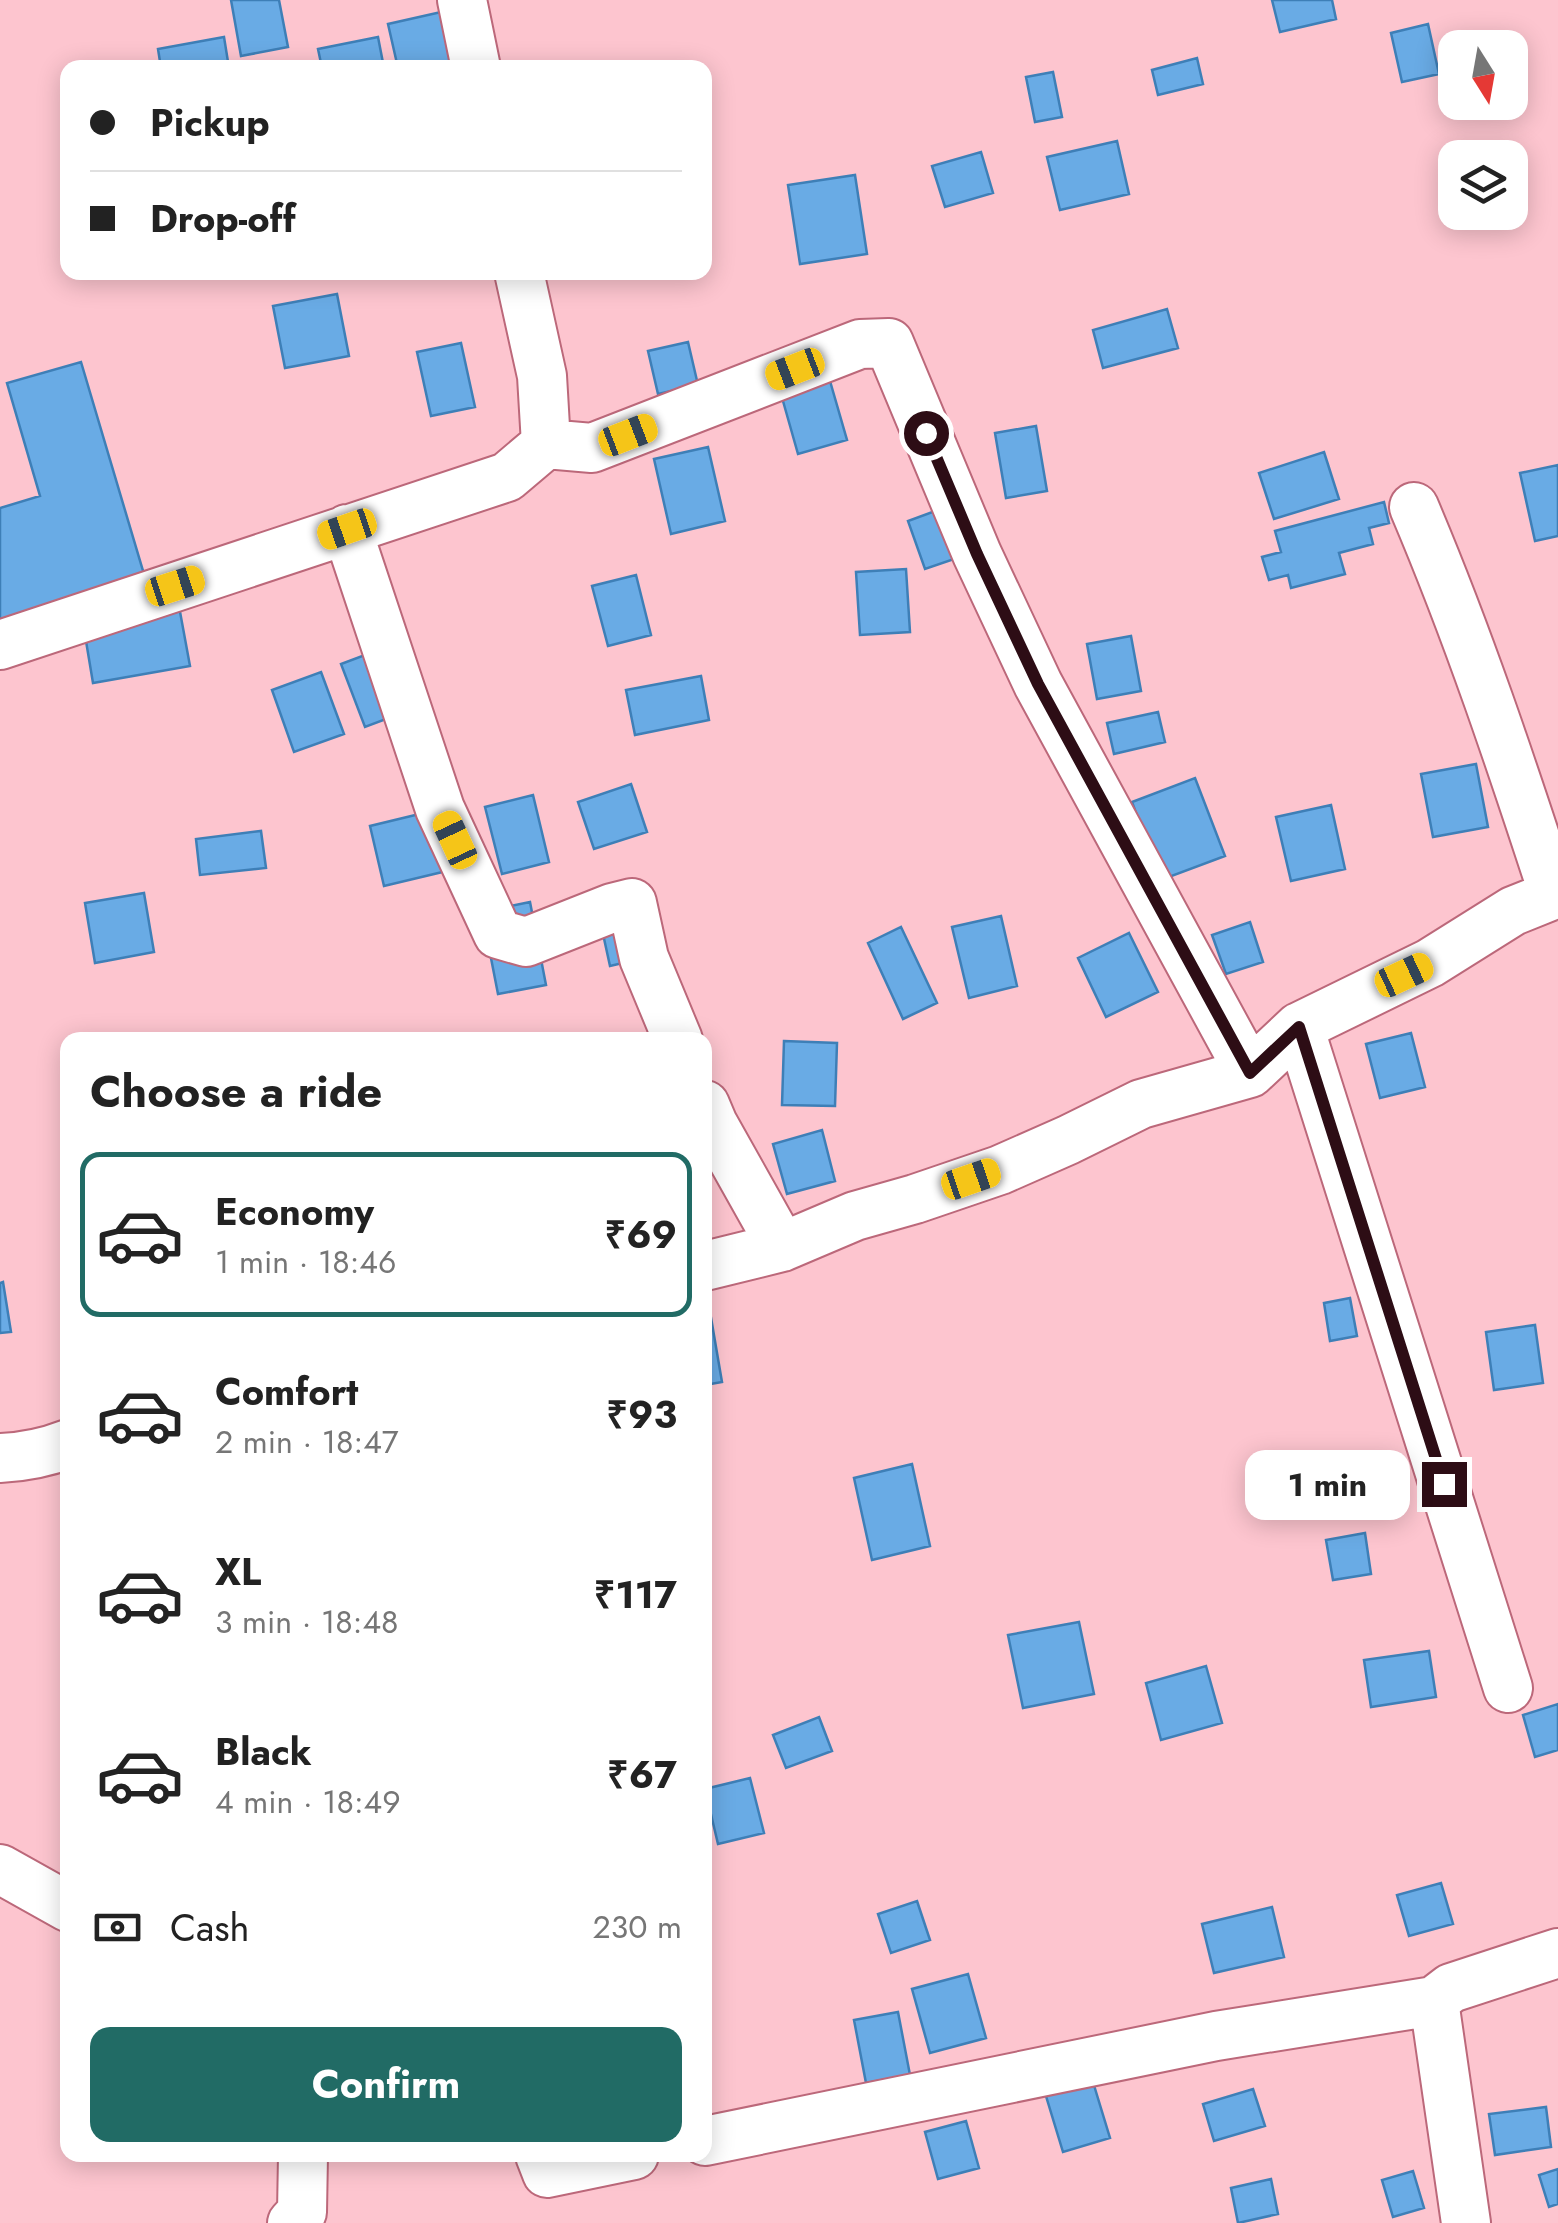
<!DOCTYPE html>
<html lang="en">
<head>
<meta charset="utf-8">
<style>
	body { margin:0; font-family:Jost,sans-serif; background:#f2f2f2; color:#222; height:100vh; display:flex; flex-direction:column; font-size:38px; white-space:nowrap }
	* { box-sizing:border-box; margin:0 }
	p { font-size:32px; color:#767676 }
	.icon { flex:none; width:55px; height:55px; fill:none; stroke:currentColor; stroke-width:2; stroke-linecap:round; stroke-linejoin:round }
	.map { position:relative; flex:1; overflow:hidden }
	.sheet { position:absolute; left:60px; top:1032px; width:652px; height:1130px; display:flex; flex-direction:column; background:#fff; border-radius:20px; box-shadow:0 5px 25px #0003 }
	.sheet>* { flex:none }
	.guide { position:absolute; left:60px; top:60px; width:652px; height:220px; border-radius:20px; box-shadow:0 5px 25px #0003; display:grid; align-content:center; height:220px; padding:0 30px; background:#fff }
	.needle { width:65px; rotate:169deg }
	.buttons { position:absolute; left:1438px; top:30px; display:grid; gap:20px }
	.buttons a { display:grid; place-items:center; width:90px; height:90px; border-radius:20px; background:#fff; box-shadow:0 5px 25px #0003; font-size:50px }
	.end { position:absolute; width:45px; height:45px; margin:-22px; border:12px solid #2d0d15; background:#fff; box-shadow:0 0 0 5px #fff }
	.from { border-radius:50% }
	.bubble { position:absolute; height:70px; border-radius:20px; background:#fff; box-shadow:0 5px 25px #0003; font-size:32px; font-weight:700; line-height:70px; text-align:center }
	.car { position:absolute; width:30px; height:60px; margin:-30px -15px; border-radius:12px; box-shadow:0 0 8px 2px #0007; background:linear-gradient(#f5c518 24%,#345 0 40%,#f5c518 0 76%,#345 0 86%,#f5c518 0) }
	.guide b { display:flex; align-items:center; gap:35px; height:95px; font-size:38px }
	.guide b+b { border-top:2px solid #e0e0e0 }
	.guide i { width:25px; height:25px; background:#222 }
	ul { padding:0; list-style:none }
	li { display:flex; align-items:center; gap:30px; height:165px; margin:0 20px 15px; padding:0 10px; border:5px solid transparent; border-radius:20px }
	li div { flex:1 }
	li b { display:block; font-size:38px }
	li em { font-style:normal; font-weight:700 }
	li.on { border-color:#216b65 }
	li>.icon { width:90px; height:90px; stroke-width:1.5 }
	h2 { padding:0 30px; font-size:45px; line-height:120px }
	.pay { display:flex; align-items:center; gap:25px; height:110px; padding:0 30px; font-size:38px }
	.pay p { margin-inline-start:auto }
	.primary-button { display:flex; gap:20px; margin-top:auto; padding:20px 30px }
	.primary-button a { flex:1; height:115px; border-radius:20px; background:#216b65; color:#fff; font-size:40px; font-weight:700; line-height:115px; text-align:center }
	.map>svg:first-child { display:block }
</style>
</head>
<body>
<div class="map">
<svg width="1558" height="2223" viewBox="0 0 1558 2223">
	<rect width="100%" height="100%" fill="#fdc5cf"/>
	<!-- building -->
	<path fill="#69abe5" stroke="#3e7fb7" stroke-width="2.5" d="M231,0H279L288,47L241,56Z
		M1272,0H1332L1336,19L1280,32Z
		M450,10L462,68H398L388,24Z
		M1428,24L1439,74L1402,82L1391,33Z
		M224,37L229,68H161L158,49Z
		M378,37L384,68H322L318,49Z
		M1197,58L1203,84L1158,95L1152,70Z
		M1053,72L1062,117L1035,122L1026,77Z
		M1117,141L1129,194L1060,210L1047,157Z
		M981,152L993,193L945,207L932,166Z
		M855,175L867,254L800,264L788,185Z
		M337,294L349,356L285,368L273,306Z
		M1167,309L1178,348L1103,368L1093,330Z
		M688,342L698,385L658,394L648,351Z
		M461,343L475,407L431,416L417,352Z
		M81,362L146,581L0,624V508L40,496L7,383Z
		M830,381L847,440L798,454L781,394Z
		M1036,426L1047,491L1006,498L995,433Z
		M708,447L725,521L671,534L654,459Z
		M1324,452L1339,499L1274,519L1259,473Z
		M1558,465V536L1535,541L1520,473Z
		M1384,502L1389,523L1369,528L1373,544L1339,553L1345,574L1291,588L1288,575L1269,580L1262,557L1281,552L1275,531Z
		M946,507L963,556L925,569L908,521Z
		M906,569L910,632L860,635L856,572Z
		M636,575L651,635L608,646L592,586Z
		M176,590L190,666L93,683L83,623Z
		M1131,636L1141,691L1097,699L1087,644Z
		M394,644L418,707L365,727L341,664Z
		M321,672L344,734L294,752L272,690Z
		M701,676L709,720L635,735L626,690Z
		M1158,712L1165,742L1114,754L1107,723Z
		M1476,764L1488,827L1433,837L1421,774Z
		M1195,778L1225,856L1161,880L1132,802Z
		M631,784L647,832L594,849L578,802Z
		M533,795L549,862L502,874L485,807Z
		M1331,805L1345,869L1291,881L1276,817Z
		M440,809L455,869L384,886L370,826Z
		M261,831L266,868L200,875L196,839Z
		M144,893L154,952L95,963L85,903Z
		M530,902L546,985L498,994L482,912Z
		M598,911L644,958L610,966Z
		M1001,916L1017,986L969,998L952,927Z
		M1250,922L1263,962L1226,974L1212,935Z
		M901,927L937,1003L903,1019L868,943Z
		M1129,933L1158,992L1106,1017L1078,958Z
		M1411,1033L1425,1087L1380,1098L1366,1044Z
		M784,1041L837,1043L835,1106L782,1105Z
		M822,1130L835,1181L787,1194L773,1144Z
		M3,1282L11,1332L0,1333V1283Z
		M1350,1298L1357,1336L1330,1341L1324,1303Z
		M709,1306L722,1382L705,1385V1307Z
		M1535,1325L1543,1383L1494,1390L1486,1332Z
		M912,1464L930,1546L872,1560L854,1478Z
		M1365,1533L1371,1574L1333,1580L1326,1540Z
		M1079,1622L1094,1694L1023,1708L1008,1635Z
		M1429,1651L1436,1697L1371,1707L1364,1660Z
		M1206,1666L1222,1723L1161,1740L1146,1683Z
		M1558,1704V1750L1535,1757L1523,1715Z
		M819,1717L832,1751L786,1768L773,1735Z
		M750,1778L764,1833L718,1844L705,1789Z
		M1441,1883L1453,1924L1409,1936L1397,1895Z
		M917,1901L930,1940L891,1953L878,1914Z
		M1272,1907L1284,1957L1214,1973L1202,1924Z
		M968,1974L986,2038L930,2053L912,1989Z
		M898,2012L910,2075L866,2083L854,2020Z
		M1093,2082L1110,2138L1063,2152L1046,2096Z
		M1253,2089L1265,2126L1214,2141L1203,2104Z
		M1546,2107L1551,2147L1495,2155L1489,2114Z
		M966,2121L979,2168L938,2179L925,2132Z
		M1558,2169V2204L1549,2207L1539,2175Z
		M1413,2171L1424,2208L1393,2217L1382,2180Z
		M1271,2179L1278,2214L1238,2223L1231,2188Z"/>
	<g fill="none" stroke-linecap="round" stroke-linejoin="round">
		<!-- minor casing -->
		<g stroke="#bc687a" stroke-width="52">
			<path id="minor" d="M462,0L476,68
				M546,444L592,448L860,344L889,343L977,554L1038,684L1250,1073
				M1414,507C1468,634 1511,763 1554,895
				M347,529L440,809L498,934L526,942L612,908L632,903L644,958L678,1040
				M0,645L507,477L546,444L542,376L519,272
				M1299,1027L1508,1688
				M705,1105L713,1124L782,1247
				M705,1266L782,1247L855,1216L915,1199L1000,1170L1068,1140L1141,1104L1250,1073L1299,1027L1430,963L1513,911L1558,893
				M0,1458C24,1457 45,1453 68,1444
				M0,1869L68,1907
				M1434,2001L1466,2223
				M705,2141L1216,2036L1434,2001L1451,1988L1558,1953
				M540,2155L547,2173L634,2155
				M292,2223L302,2212L303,2155"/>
		</g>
		<!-- minor -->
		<use href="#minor" stroke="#fff" stroke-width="48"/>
	</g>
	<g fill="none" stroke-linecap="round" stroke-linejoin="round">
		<!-- route -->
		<path stroke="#2d0d15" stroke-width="12" d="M926,433L977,554L1038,684L1250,1073L1299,1027L1444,1484"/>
	</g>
</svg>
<div class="buttons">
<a><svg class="needle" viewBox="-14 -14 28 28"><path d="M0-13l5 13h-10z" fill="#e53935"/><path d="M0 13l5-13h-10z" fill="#767676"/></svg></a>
<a><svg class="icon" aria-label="layers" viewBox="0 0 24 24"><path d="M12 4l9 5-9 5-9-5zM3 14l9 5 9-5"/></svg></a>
</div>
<i class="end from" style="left:926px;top:433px"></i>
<i class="end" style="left:1444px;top:1484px"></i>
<div class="bubble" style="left:1245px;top:1450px;width:165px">1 min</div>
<i class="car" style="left:795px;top:369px;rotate:249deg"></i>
<i class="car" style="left:628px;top:435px;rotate:69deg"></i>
<i class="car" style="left:347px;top:529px;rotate:251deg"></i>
<i class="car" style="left:175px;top:586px;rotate:72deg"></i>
<i class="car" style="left:455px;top:840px;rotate:335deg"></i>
<i class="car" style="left:1404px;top:975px;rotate:65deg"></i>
<i class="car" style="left:971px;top:1179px;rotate:71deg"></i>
<div class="guide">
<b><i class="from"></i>Pickup</b>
<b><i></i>Drop-off</b>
</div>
<section class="sheet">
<h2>Choose a ride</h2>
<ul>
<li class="on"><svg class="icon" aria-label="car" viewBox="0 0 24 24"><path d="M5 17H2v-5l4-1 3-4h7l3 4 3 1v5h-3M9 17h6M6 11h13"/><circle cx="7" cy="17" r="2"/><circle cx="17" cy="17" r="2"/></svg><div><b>Economy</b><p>1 min · 18:46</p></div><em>₹69</em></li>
<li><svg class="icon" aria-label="car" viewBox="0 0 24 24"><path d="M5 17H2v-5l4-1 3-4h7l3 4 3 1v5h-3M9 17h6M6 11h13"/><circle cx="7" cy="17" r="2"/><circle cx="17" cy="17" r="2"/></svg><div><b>Comfort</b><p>2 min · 18:47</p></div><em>₹93</em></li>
<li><svg class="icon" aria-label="car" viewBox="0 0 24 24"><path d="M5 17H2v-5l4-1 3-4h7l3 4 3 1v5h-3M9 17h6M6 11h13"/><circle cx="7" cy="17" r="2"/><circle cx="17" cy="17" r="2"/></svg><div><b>XL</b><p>3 min · 18:48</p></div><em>₹117</em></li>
<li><svg class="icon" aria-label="car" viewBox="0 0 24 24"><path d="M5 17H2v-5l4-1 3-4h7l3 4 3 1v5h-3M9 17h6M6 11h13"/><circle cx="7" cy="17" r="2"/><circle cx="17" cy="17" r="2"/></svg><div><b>Black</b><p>4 min · 18:49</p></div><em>₹67</em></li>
</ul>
<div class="pay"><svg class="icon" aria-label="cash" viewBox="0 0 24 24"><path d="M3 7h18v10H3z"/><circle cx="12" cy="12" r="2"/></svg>Cash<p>230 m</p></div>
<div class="primary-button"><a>Confirm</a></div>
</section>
</div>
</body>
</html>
